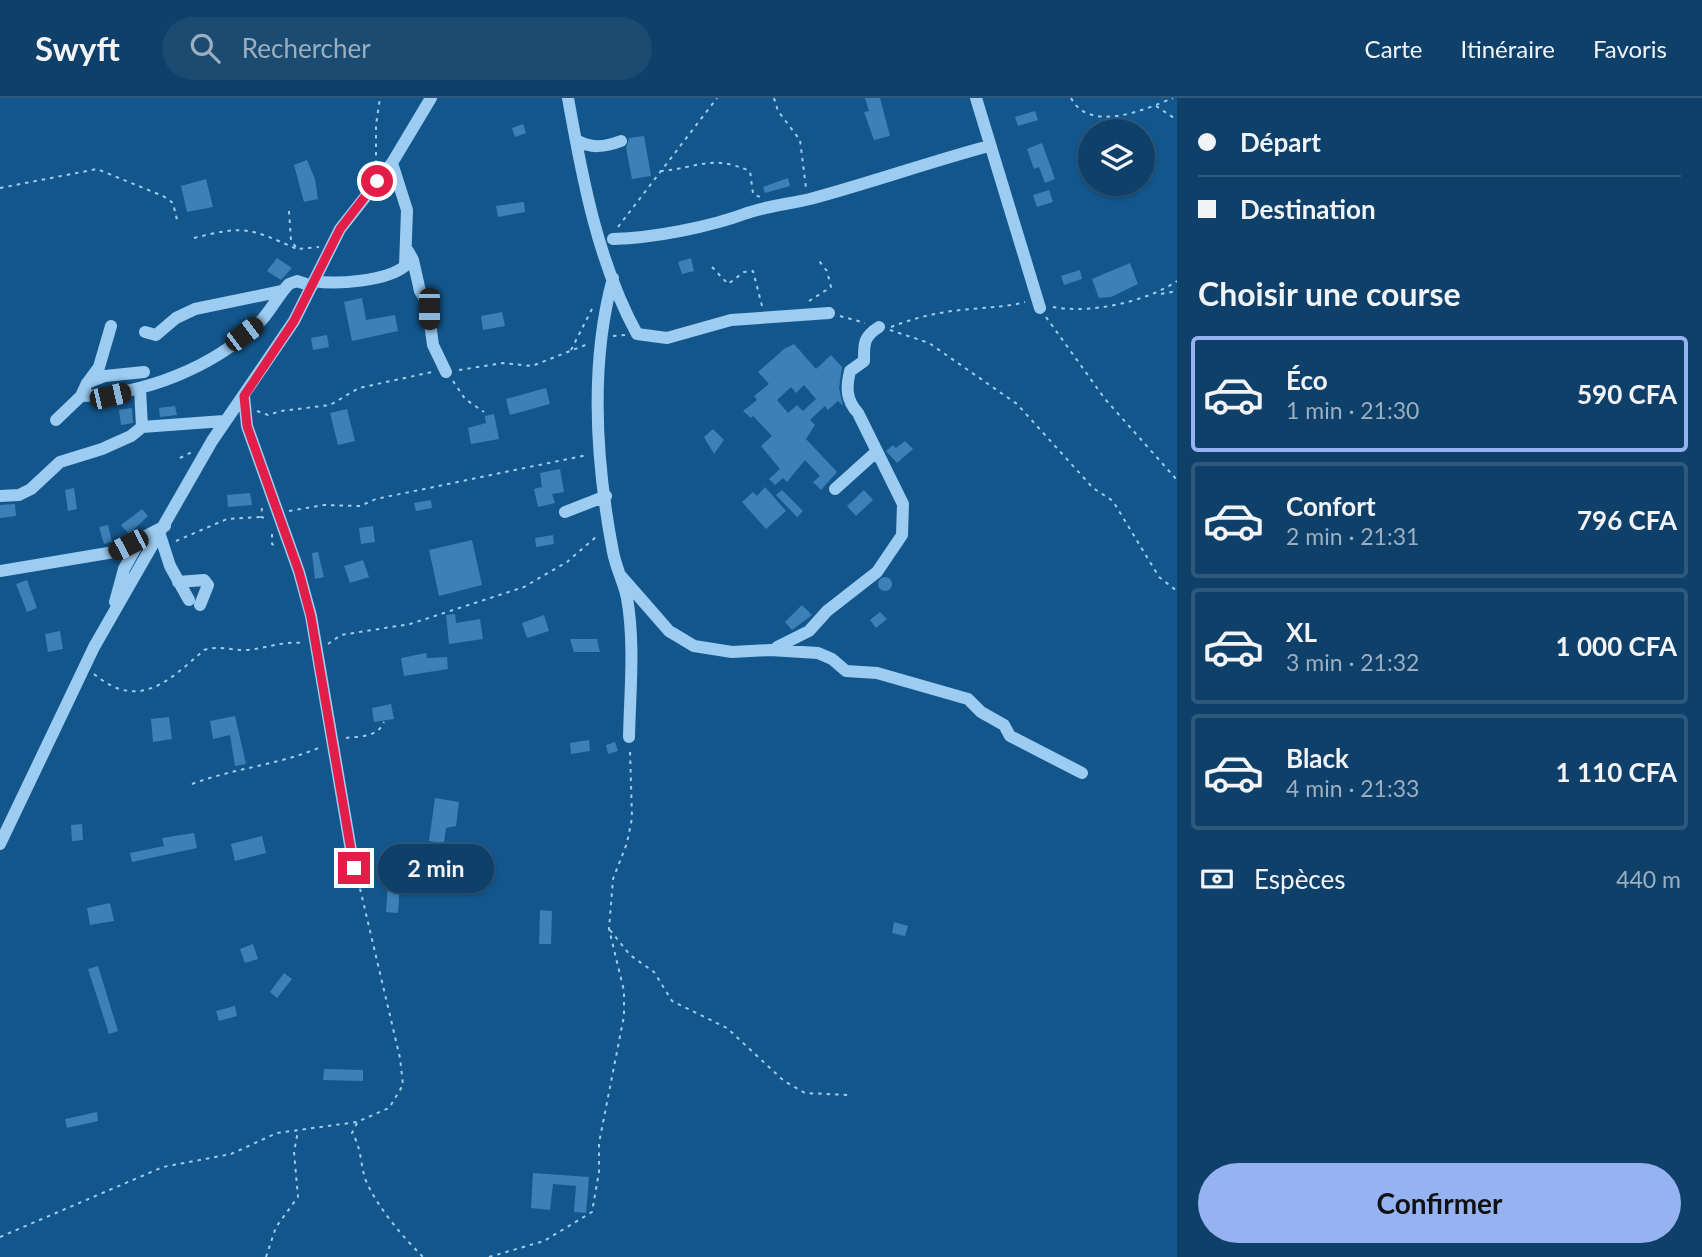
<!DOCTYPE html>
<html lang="fr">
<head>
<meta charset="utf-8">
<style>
	body { margin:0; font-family:Lato,sans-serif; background:#1c4b71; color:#f1f3f6; height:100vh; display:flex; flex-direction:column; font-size:26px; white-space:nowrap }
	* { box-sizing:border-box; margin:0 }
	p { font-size:23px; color:#9bafc0 }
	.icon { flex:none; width:38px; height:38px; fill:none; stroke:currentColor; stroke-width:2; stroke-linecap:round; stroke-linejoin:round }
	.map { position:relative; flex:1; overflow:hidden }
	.drawer { display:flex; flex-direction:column; background:#0e4069; width:525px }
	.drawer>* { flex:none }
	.banner { display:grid; align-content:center; height:154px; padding:0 21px; background:#0e4069 }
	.tools { position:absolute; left:1078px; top:21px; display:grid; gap:14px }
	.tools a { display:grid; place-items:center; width:77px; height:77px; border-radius:50%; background:#0e4069; box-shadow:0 2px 5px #0004,0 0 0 2px #2e597d; font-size:35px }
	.end { position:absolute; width:32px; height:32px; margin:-16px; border:9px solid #e11d48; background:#fff; box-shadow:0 0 0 4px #fff }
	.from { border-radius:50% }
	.bubble { position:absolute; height:49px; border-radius:24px; background:#0e4069; box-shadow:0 2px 5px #0004,0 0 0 2px #2e597d; font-size:23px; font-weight:700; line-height:49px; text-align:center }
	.car { position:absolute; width:21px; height:42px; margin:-21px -10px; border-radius:9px; box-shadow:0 0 5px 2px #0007; background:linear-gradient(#222 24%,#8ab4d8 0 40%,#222 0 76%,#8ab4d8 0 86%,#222 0) }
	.banner b { display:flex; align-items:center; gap:24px; height:66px; font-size:26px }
	.banner b+b { border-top:2px solid #2e597d }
	.banner i { width:18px; height:18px; background:#f1f3f6 }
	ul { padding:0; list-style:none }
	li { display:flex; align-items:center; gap:21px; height:116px; margin:0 14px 10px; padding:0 7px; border:4px solid #2e597d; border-radius:7px }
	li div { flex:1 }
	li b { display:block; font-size:26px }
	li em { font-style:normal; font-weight:700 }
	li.selected { border-color:#95b2f1 }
	li>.icon { width:63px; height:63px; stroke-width:1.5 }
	h2 { padding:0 21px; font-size:32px; line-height:84px }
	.pay { display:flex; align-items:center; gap:18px; height:77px; padding:0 21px; font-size:26px }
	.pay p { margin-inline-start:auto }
	.button { display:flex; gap:14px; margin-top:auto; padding:14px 21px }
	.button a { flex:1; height:80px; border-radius:42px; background:#95b2f1; color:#111; font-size:28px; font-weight:700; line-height:80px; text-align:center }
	header { display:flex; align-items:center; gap:42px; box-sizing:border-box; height:98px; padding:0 35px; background:#0e4069; border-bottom:2px solid #2e597d }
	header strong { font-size:33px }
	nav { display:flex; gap:38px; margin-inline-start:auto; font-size:24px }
	.search { width:490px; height:63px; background:#1c4b71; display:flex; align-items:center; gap:18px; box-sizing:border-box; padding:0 24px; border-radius:38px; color:#9bafc0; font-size:26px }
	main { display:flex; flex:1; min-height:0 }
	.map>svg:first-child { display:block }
</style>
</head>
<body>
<header>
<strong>Swyft</strong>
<div class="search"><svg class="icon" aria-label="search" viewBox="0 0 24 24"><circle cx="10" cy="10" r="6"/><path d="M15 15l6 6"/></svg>Rechercher</div>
<nav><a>Carte</a><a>Itinéraire</a><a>Favoris</a></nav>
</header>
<main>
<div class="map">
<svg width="1177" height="1159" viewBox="0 0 1177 1159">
	<rect width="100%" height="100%" fill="#13568c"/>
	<!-- building -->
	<path fill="#3c80b5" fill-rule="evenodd" d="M865,0H880L890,38L874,42L864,14L869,13Z
		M1035,13L1038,22L1018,28L1015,19Z
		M523,26L526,35L515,39L512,30Z
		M644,38L651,78L632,81L626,50L629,40Z
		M1042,45L1055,81L1045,85L1039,69L1034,71L1027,51Z
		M307,62L315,81L318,101L304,104L294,67Z
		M788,80L790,88L765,95L763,89Z
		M206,81L213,109L187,114L181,88Z
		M1049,92L1053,104L1037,109L1033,97Z
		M524,104L525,114L498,119L496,108Z
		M277,160L292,170L281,182L267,173Z
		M691,160L694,173L682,176L678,164Z
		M1130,165L1138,186L1111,199L1099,200L1092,181Z
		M1080,172L1082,181L1064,187L1061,178Z
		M362,200L366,222L395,217L398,233L352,243L344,204Z
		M502,214L505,228L483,232L481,218Z
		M327,237L329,249L313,252L311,240Z
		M794,246L816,271L831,257L842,269L839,290L843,308L838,303L828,312L825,308L810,322L815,327L806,341L837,374L821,392L813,384L820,378L805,362L787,384L783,380L775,387L769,381L780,371L761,348L772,338L753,318L751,320L743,313L757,302L754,298L769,286L758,274L784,251ZM804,287L816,301L803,313L797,307L788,315L777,302L791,289L796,295Z
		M546,290L550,306L510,317L506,301Z
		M175,308L177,317L160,319L159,310Z
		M132,310L133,325L121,327L119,312Z
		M347,311L355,343L338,347L330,315Z
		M494,316L499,341L471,346L468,330L486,325L485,318Z
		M713,331L724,342L714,356L704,339Z
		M905,343L913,351L897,365L886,353L893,347L896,350Z
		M560,371L564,394L552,396L555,405L538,409L534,391L542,389L540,375Z
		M765,389L786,413L766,431L742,404L753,394L757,398Z
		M74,390L77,411L68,413L65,392Z
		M782,392L803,413L797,419L776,397Z
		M864,392L873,402L856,418L847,408Z
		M250,395L252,407L228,409L227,397Z
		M431,402L432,410L416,413L414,405Z
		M15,406L16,418L0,420V407Z
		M142,411L148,418L129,436L121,427Z
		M108,427L112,444L104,446L99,429Z
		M373,428L375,444L361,446L359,430Z
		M553,437L554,446L536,449L535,440Z
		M472,442L482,487L439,498L429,452Z
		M318,454L324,479L315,481L312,455Z
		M363,462L369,479L350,485L344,468Z
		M878 486a7 7 0 1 1 14 0a7 7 0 1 1-14 0Z
		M27,482L37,510L27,514L16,486Z
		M802,507L812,517L792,532L785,524Z
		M880,514L887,521L876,530L870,522Z
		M455,516L456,525L480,521L483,541L449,546L446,517Z
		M544,517L549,533L527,540L522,525Z
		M60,533L63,551L48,554L45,536Z
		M570,541H597L600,554H574Z
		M426,555L427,560L447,559L448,571L404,578L401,560Z
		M391,606L394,621L374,624L372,610Z
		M235,618L246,666L235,668L230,637L213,641L210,623Z
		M169,619L172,641L153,644L151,621Z
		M589,642L590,653L571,656L570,645Z
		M615,644L618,653L608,656L606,647Z
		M435,700L459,704L456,728L446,730L444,745L429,743Z
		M82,726L83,742L72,743L71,727Z
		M194,735L197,750L132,764L130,755L164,748L162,740Z
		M262,738L266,755L235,763L231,746Z
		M388,783H400L398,815L386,814Z
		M110,805L114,823L90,827L87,810Z
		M540,812L552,813L551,846H539Z
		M894,824L908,828L905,838L892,835Z
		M253,846L258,861L245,865L240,851Z
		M98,868L118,933L109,936L88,871Z
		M284,875L292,881L277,900L270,894Z
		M235,908L237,918L219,923L216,913Z
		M324,971L363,972V983L323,982Z
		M97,1014L98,1023L67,1030L65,1021Z
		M533,1075L589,1079L586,1115L574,1114L576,1088L553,1086L550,1112L531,1110Z"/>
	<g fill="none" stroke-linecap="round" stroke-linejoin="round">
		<!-- path -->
		<path stroke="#9cccf1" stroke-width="2" stroke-dasharray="3.5 5" stroke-linecap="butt" d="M774,0L778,13L800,42L806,90
			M1071,0C1090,36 1146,11 1173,0
			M1156,8L1177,22
			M376,66V27L380,0
			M660,73C700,70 709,56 750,73L753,96L760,99
			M0,90L97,71L163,98L173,105L178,126
			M289,113L291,142L297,151L319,149
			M618,129L717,0
			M194,140C245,127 249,130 297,151
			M712,169L728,186L744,174L753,173L762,208
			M1161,196L1177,193
			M809,203L831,189L827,173L819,163
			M1053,209C1090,216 1146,204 1177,183
			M840,218L865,225
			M1046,219L1105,301L1177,382
			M891,229C916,219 944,213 971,211C990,209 1007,209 1025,204
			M890,232L929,245L1017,306L1093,390L1113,403L1159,479L1177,493
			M613,238L625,237
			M571,252L594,207
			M459,272L503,265L532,268L588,246
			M453,283L465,301L484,314
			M257,313L268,317L281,313L330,307L359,290L432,274
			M180,360L192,354
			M262,410L261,419L268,421
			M289,413L324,407L360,408L376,401L587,357
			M272,436V446L277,448
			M176,443L227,421L260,419
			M328,546L341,537L410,526L524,489L567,464L597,438
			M94,576C139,614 170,582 204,552C219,547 233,553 248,552C267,550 283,543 303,545
			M346,640C360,638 377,640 384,624
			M192,686C234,670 279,667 321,649
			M610,832L630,857L654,874L672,903L727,930L784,983L805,995L848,997
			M357,1025L352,1035C362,1050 360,1067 366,1083C378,1110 402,1138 423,1159
			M0,1139L163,1069L231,1056L277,1035L357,1024L389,1010L403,987L400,960L358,782
			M266,1159L276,1129L298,1099L294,1054L298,1033
			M489,1159L544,1143L592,1114L599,1074V1045L624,918V893L609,831L613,781L627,745L632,720L630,652"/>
		<!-- minor -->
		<path stroke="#9cccf1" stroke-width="12" d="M568,0C582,79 598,165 637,236L667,240L731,222L829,215
			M976,0L1040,210
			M576,42C591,51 605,49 621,43
			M613,141C653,140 710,129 747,115C767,108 789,106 810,101C870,85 929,64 989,48
			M408,153L413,162L420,193L427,204L433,247L446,274
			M613,180C589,268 596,365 613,454C616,470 624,485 627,500C635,546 630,593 629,639
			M314,183C336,187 387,183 405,168L407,112L392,65
			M145,234L156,237L176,220L195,211L282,193
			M88,284L99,269L111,228
			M140,291L142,329
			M81,298L87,285L105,278L144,274
			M244,298L247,328L299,474L311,518L354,770
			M56,322L81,298C144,297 214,269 259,225C271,213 278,197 289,186L297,183L312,188
			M835,391L875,355
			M0,398L19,397L31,391L60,364L102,351L131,338L142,329L224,323
			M565,414L606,398
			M160,437L170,468L189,502
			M0,473L114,454L165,428
			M620,477L669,533L694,548L732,554L770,552L818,555L832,561L846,573L877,575L968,601L981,614L1004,627L1010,638L1082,675
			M178,484L204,482L208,487L200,507
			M115,504L124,471L141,440
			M777,549L809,533L827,513L877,474L902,437L903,406L858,315C846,302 846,290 850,273L864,263C864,246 863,239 879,229
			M0,746L94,549L212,343L294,223L340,131L392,65L431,0"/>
	</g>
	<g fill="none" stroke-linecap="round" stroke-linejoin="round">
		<!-- route -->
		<path stroke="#e11d48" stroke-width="9" d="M354,770L311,519L299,474L247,328L244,298L294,223L340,131L377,83"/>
	</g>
</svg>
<div class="tools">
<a><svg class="icon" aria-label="layers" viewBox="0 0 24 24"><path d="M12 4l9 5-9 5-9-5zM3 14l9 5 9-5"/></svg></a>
</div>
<i class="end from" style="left:377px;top:83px"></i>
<i class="end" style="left:354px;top:770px"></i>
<div class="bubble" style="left:378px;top:746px;width:116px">2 min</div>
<i class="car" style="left:429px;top:211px;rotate:180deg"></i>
<i class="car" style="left:244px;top:236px;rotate:53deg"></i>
<i class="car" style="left:110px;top:298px;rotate:77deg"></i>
<i class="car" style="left:128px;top:447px;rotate:243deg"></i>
</div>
<section class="drawer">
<div class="banner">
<b><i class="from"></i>Départ</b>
<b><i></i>Destination</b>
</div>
<h2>Choisir une course</h2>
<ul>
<li class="selected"><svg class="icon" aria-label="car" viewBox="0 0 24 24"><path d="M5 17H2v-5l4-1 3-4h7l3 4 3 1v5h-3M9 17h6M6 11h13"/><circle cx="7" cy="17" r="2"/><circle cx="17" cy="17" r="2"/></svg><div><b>Éco</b><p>1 min · 21:30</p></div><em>590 CFA</em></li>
<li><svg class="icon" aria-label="car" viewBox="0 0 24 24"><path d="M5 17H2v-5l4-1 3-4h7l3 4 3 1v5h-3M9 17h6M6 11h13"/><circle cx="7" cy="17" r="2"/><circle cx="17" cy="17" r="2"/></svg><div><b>Confort</b><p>2 min · 21:31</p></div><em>796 CFA</em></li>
<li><svg class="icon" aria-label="car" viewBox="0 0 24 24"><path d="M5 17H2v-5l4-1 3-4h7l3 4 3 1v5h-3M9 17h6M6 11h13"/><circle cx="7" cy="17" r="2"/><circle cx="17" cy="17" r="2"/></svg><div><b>XL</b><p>3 min · 21:32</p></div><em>1 000 CFA</em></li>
<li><svg class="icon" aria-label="car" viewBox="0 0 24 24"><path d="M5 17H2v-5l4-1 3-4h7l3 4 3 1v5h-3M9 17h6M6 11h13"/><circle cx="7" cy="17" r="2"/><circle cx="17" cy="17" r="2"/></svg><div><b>Black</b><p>4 min · 21:33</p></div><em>1 110 CFA</em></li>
</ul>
<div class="pay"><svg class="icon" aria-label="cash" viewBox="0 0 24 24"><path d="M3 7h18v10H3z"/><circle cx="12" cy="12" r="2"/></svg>Espèces<p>440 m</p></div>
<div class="button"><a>Confirmer</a></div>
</section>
</main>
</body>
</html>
